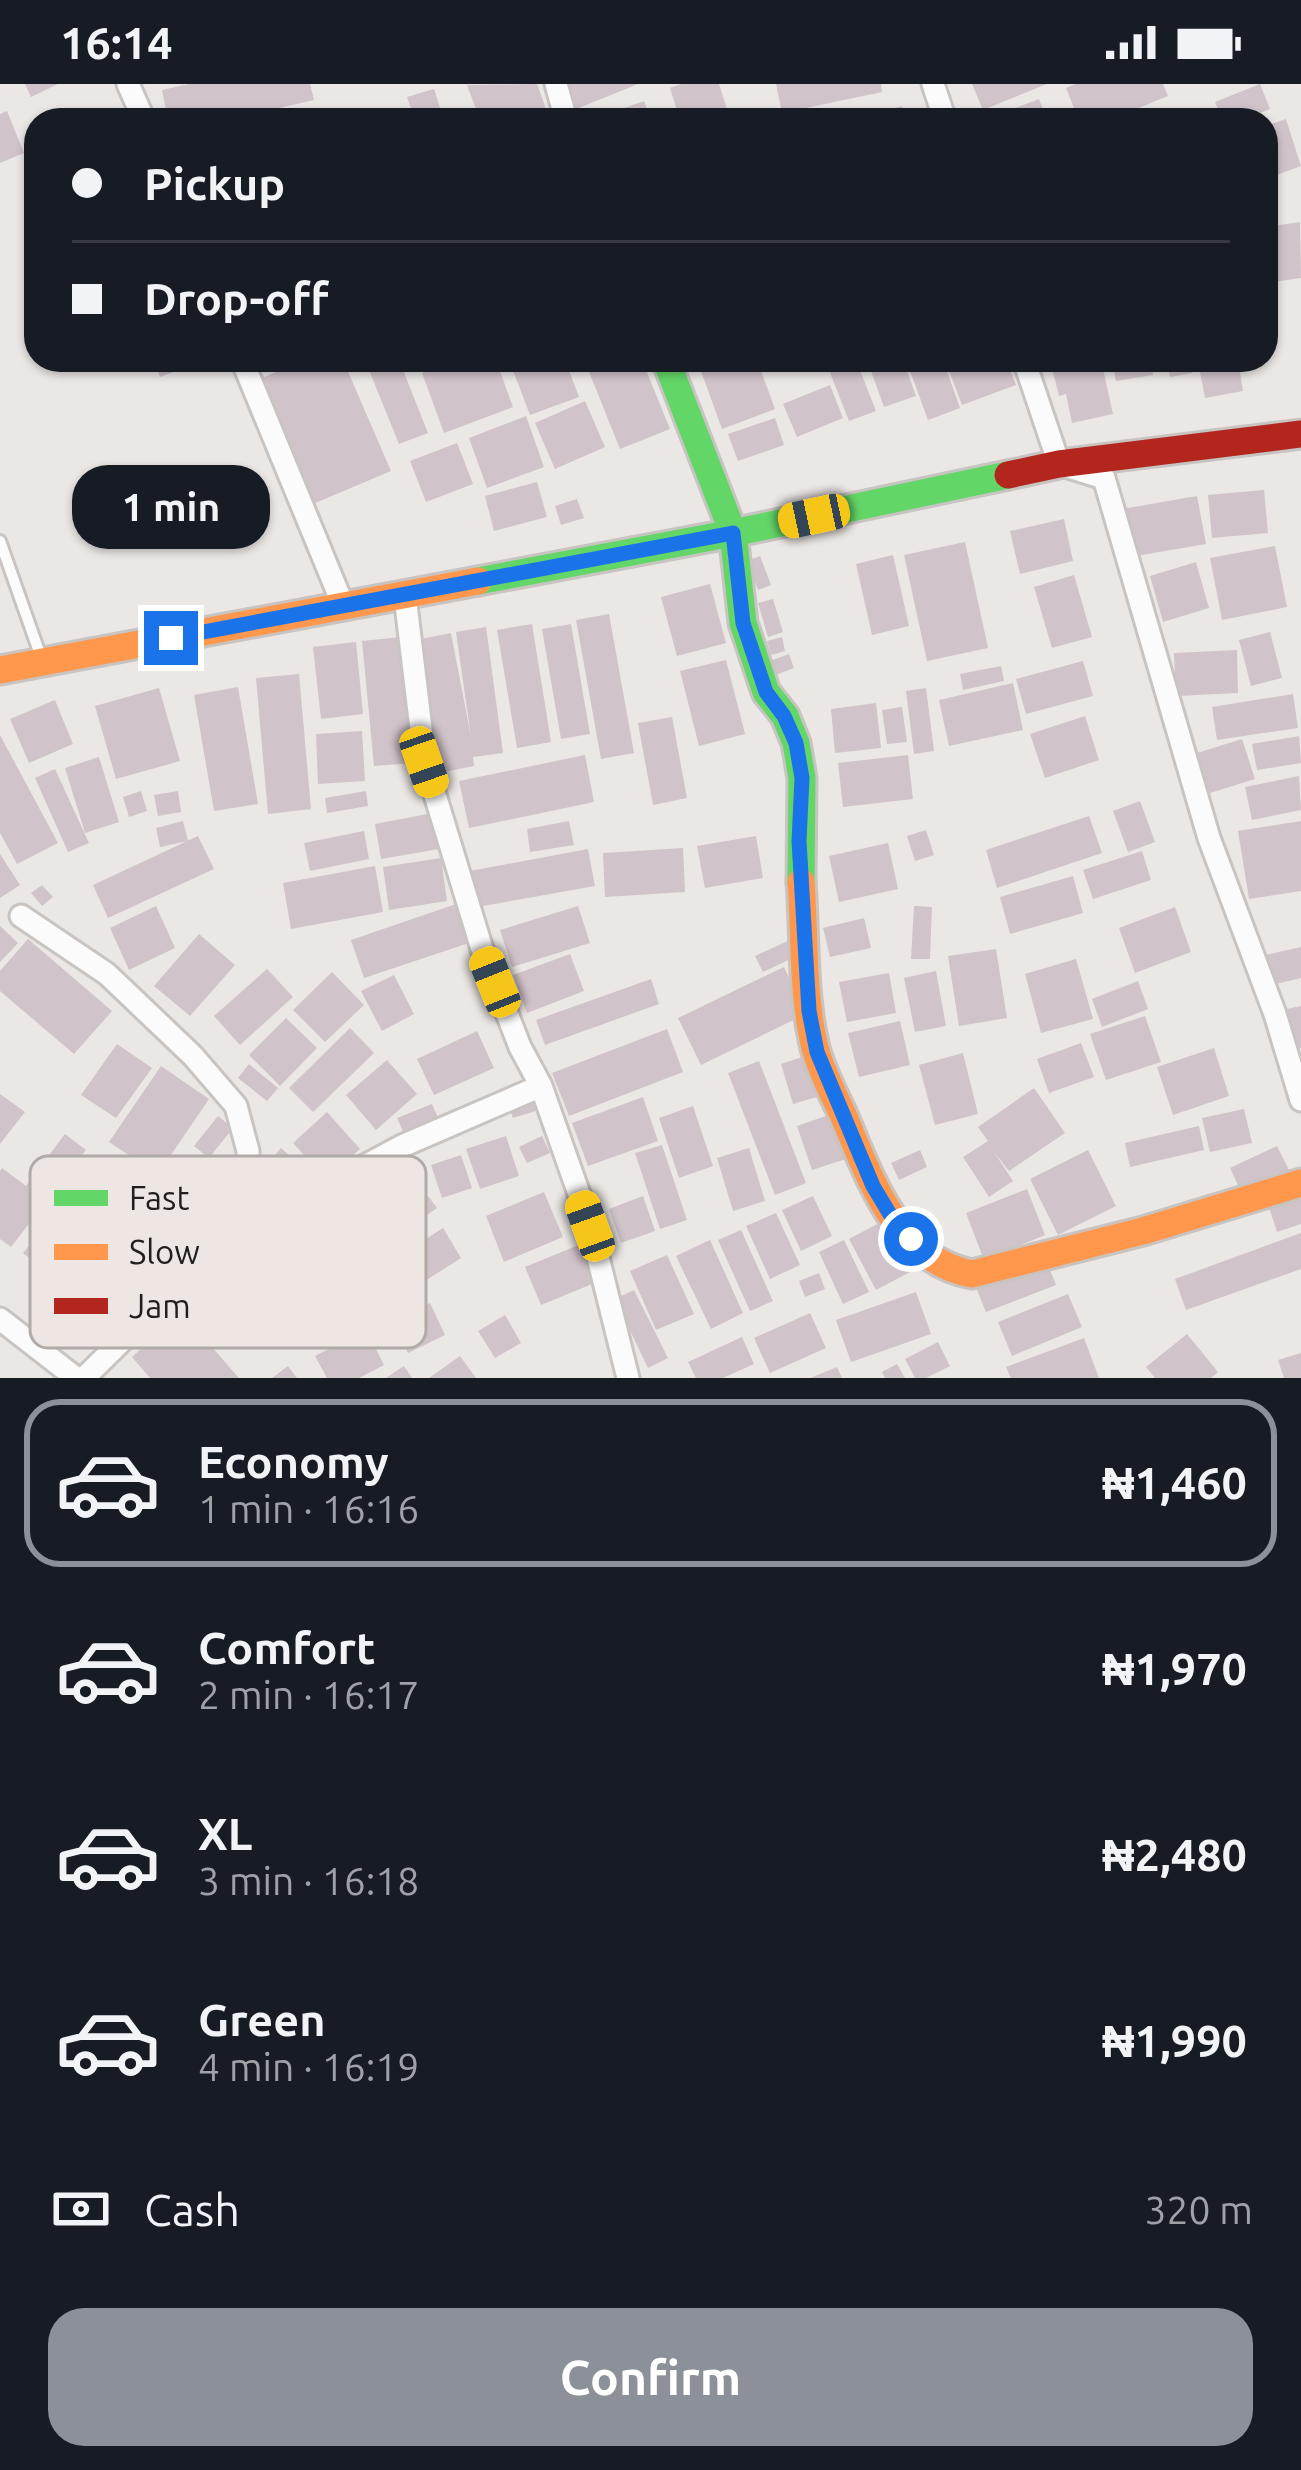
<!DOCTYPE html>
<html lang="en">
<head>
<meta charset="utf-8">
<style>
	body { margin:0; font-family:Ubuntu,sans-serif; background:#20242c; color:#f1f3f6; height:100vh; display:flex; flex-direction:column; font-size:45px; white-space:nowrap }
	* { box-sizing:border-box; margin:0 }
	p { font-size:39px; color:#9ea1a6 }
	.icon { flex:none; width:66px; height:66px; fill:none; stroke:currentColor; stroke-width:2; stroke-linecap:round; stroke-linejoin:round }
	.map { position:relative; height:1294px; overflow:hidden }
	.drawer { display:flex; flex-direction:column; background:#171b24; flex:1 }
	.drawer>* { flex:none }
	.guide { position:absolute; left:24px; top:24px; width:1254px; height:264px; border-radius:36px; box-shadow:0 3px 9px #0004; display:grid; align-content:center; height:264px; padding:0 48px; background:#171b24 }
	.end { position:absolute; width:54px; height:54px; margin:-27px; border:15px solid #1a73e8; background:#fff; box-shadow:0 0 0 6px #fff }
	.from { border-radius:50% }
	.bubble { position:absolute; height:84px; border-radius:36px; background:#171b24; box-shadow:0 3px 9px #0004; font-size:39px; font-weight:700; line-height:84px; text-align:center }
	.car { position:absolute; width:36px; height:72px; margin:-36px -18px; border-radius:15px; box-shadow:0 0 9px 3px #0007; background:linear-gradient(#f5c518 24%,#345 0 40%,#f5c518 0 76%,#345 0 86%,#f5c518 0) }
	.guide b { display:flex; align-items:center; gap:42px; height:114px; font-size:45px }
	.guide b+b { border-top:3px solid #363941 }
	.guide i { width:30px; height:30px; background:#f1f3f6 }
	ul { padding:21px 0 0; list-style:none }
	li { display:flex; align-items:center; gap:36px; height:168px; margin:0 24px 18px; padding:0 24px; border:6px solid transparent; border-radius:36px }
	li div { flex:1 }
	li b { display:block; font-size:45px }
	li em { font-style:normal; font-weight:700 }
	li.selected { border-color:#8c9099 }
	li>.icon { width:108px; height:108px; stroke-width:1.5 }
	.pay { display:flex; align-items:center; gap:30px; height:132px; padding:0 48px; font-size:45px }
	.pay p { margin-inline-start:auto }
	.primary-button { display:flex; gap:24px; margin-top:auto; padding:24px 48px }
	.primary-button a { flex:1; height:138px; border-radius:36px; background:#8c9099; color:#fff; font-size:48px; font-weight:700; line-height:138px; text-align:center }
	.status { display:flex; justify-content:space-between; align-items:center; height:84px; padding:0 60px; background:#171b24; direction:ltr }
	.status svg { height:33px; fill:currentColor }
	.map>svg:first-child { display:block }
</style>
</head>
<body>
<div class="status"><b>16:14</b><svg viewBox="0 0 49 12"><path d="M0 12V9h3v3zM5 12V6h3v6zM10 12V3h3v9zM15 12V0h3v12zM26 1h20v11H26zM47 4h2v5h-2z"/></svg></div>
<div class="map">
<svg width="1301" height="1294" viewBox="0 0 1301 1294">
	<rect width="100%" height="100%" fill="#ebe7e5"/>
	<!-- building -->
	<path fill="#d1c3ca" d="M25,0H58L31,13Z
		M189,0H310L314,16L226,36H168L162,6Z
		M537,0L550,36H480L467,1Z
		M564,0H638L574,26Z
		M681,0H719L727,25L680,36L670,4Z
		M776,0H881L882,8L782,29Z
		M972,0H1047L983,26Z
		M1075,0H1163L1168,12L1109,36H1079L1066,4Z
		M1260,0L1270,25L1242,36H1222L1215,18Z
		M434,5L444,36H415L407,13Z
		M1039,15L1047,36H996L994,32Z
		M644,17L651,36H593V35Z
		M902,22L906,36H856V35Z
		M100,25L104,36H71Z
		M1175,26L1178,36H1147V35Z
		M7,27L24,69L0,79V30Z
		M1286,35L1301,82L1266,95V42Z
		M1300,138L1301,194L1266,199V143Z
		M153,276H187L189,282L160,293Z
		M304,276H343L391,387L308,422L255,297Z
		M365,276H399L428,349L399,360Z
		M456,276H496L513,323L444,349L422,289Z
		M534,276H565L579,313L530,331L512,284Z
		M610,276H642L670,345L620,365L588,285Z
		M697,276H757L775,325L722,345Z
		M825,276H856L876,327L849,337Z
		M867,276H903L916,312L884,323Z
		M906,276H943L960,324L928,336Z
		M945,276H1006L1016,301L962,321Z
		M1069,276H1101L1113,330L1072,339L1066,310L1059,312L1051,280Z
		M1112,276H1151L1153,291L1116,297Z
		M1157,276H1190L1192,289L1170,293L1168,282L1158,284Z
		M1238,276L1243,307L1205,314L1199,283Z
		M830,301L843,334L797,353L783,320Z
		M585,317L605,363L555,385L535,339Z
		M526,332L544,383L487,404L469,354Z
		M775,334L784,361L738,377L728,350Z
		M457,359L473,400L426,418L410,377Z
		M537,398L547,433L494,447L485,412Z
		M1264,406L1268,449L1212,454L1208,411Z
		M1197,412L1206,460L1130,473L1122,425Z
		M577,415L584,434L561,441L555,422Z
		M1064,435L1073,477L1020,490L1010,447Z
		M965,458L988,564L927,577L904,471Z
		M1275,462L1287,523L1222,536L1210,474Z
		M893,471L909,542L872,551L856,480Z
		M760,472L771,501L758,506L747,477Z
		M1196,478L1209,524L1163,538L1150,492Z
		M1074,491L1092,553L1052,564L1034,503Z
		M710,500L726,559L677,572L661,513Z
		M773,515L783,548L768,553L758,519Z
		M609,530L634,669L601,675L576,536Z
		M532,540L551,658L517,664L497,546Z
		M571,540L590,650L561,655L542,545Z
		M486,543L503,669L473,673L474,682L439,689L416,556L451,549L471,653L456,548Z
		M1270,548L1282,594L1251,602L1239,556Z
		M401,553L413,679L374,682L362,557Z
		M782,553L785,567L771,571L767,557Z
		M356,558L363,630L321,635L313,563Z
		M1237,566L1238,609L1176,612L1174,569Z
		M789,570L794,584L776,591L770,577Z
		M726,576L745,650L699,662L680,587Z
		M1083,577L1093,612L1026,630L1016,595Z
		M1001,582L1004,597L963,606L960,590Z
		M299,590L311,725L268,730L256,594Z
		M1013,599L1023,646L949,662L939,616Z
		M238,603L258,720L214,727L194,611Z
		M159,604L180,677L116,695L95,622Z
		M926,604L934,667L914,670L906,607Z
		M1293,610L1298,644L1217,656L1212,623Z
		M55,616L73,660L29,679L10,635Z
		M876,619L881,664L835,669L831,625Z
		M902,623L907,658L887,660L882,626Z
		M1085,632L1099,676L1045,694L1030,650Z
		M672,633L687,714L653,721L638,639Z
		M362,647L365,697L318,700L316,650Z
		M0,651L58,759L17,780L0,749Z
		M1299,652L1301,679L1257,686L1252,660Z
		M1242,655L1255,695L1210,709L1197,669Z
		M585,671L594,718L469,744L459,697Z
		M908,671L913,715L843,723L838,679Z
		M99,673L119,738L85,749L65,684Z
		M55,685L89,759L68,768L35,694Z
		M1299,692L1301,726L1252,736L1245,703Z
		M141,707L147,727L129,733L123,713Z
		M178,707L181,728L158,732L154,711Z
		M366,707L368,722L327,729L325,714Z
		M1140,717L1155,758L1128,768L1113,727Z
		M438,728L445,764L381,775L375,740Z
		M1089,732L1102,769L997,804L986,766Z
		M183,737L188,757L160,763L156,744Z
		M569,737L574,761L530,768L527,745Z
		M1301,737V807L1249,815L1238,747Z
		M926,746L934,771L915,777L907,752Z
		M364,747L369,775L310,787L304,759Z
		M198,752L214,785L108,834L93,801Z
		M756,752L763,794L705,804L697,762Z
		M888,759L898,805L839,818L829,772Z
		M683,764L685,808L605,813L603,769Z
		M588,765L595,802L477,823L470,787Z
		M1142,767L1151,796L1093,815L1083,786Z
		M0,770L20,801L0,814Z
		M441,774L447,817L389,826L383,783Z
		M375,782L383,828L291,845L283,799Z
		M1073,792L1083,829L1010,850L1000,813Z
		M42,801L53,813L42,822L31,809Z
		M459,819L472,858L364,894L351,856Z
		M156,822L175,864L129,886L110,844Z
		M578,822L590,859L512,883L500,846Z
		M914,822L932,823L930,875H911Z
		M1175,823L1191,868L1135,889L1119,844Z
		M864,834L871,864L830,873L823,844Z
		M0,842L18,859L0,878Z
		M199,850L235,881L190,932L154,902Z
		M28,855L112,927L74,970L0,907V887Z
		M792,855L799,871L763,888L755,872Z
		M1301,863V894L1268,902L1261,872Z
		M996,865L1007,934L959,942L948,872Z
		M570,870L584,907L527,929L513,891Z
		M1076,875L1093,935L1041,949L1025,890Z
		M784,883L806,930L701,981L678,934Z
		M267,885L293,913L240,961L214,932Z
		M936,887L946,942L915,948L904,894Z
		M332,888L364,921L325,958L293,926Z
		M889,889L896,929L847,938L839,898Z
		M394,891L414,930L382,947L361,907Z
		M651,895L659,920L545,961L536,936Z
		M1138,897L1148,925L1102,943L1092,915Z
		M1301,922V964L1295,965L1287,925Z
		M1145,932L1161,978L1106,996L1090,950Z
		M286,934L317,964L280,1002L249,971Z
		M900,937L910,981L859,993L848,949Z
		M350,944L374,969L313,1028L289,1004Z
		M667,945L683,988L569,1032L552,989Z
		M477,947L494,984L434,1011L417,975Z
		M1081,959L1094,993L1049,1009L1037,975Z
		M117,960L152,984L116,1034L81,1011Z
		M1214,964L1229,1012L1173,1031L1157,983Z
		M814,969L827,1010L793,1020L781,980Z
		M963,969L978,1030L935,1041L919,981Z
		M387,976L417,1010L376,1046L346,1011Z
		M759,977L806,1099L775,1111L728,989Z
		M249,980L278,1004L267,1017L238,994Z
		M161,982L209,1015L158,1090L109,1058Z
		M1034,1004L1065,1049L1009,1087L994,1068L1013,1097L989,1113L963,1073L988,1057L978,1043Z
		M0,1010L25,1028L0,1060Z
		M643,1013L658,1057L588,1082L572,1039Z
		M535,1015L539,1026L513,1034L509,1023Z
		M432,1020L440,1038L405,1052L397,1034Z
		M693,1022L713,1082L679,1094L659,1034Z
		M1244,1025L1252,1059L1210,1068L1202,1034Z
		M327,1028L360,1065L326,1095L293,1059Z
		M837,1028L852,1073L812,1086L797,1042Z
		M218,1032L233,1044L209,1074L194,1062Z
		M1199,1042L1204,1066L1130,1083L1125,1059Z
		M65,1050L86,1066L11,1163L0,1155V1087L2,1084L26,1102Z
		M506,1052L519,1092L480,1105L466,1065Z
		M542,1052L550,1069L527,1079L519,1063Z
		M662,1061L687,1136L660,1145L635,1069Z
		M1277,1062L1292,1092L1244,1114L1230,1084Z
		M281,1064L290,1072L276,1088L267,1080Z
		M749,1064L765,1117L733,1127L717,1074Z
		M920,1066L927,1083L899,1096L891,1079Z
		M1088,1066L1116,1122L1058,1151L1030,1095Z
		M461,1071L472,1104L442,1114L431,1081Z
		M89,1087L126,1116L61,1199L23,1169Z
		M410,1088L437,1124L388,1159L361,1123Z
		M1027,1105L1045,1151L984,1176L966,1129Z
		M544,1108L563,1153L504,1178L486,1132Z
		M1301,1108V1140L1277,1148L1266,1114Z
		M643,1112L655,1147L621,1159L609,1125Z
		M813,1112L832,1152L801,1167L782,1126Z
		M776,1129L800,1181L770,1195L746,1142Z
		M887,1135L914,1186L876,1206L849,1155Z
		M443,1144L461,1174L414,1204L396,1174Z
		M741,1146L773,1217L750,1227L718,1156Z
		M1301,1149V1185L1186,1226L1175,1195Z
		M710,1156L743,1229L711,1245L676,1172Z
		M844,1156L869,1208L843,1220L819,1168Z
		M581,1160L597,1198L541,1221L525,1183Z
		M667,1171L694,1230L656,1246L630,1187Z
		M1047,1178L1056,1201L986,1228L977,1206Z
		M819,1189L825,1205L805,1213L799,1197Z
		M634,1206L668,1274L648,1284L615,1215Z
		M916,1208L931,1250L851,1278L836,1236Z
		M1068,1210L1082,1243L1012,1272L998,1238Z
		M430,1219L445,1251L408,1269L393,1237Z
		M182,1229L239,1294H150L132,1273Z
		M810,1229L826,1264L770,1289L754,1254Z
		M505,1231L521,1259L495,1274L478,1247Z
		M366,1246L384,1281L359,1294H327L315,1272Z
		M1187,1250L1218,1288L1211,1294H1155L1146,1283Z
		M742,1253L754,1280L723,1294H696L688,1278Z
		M1084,1254L1099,1294H1011L1006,1283Z
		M938,1258L950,1282L926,1294H915L905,1275Z
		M1301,1269V1294H1284L1278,1276Z
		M460,1272L476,1294H429Z
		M897,1280L905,1294H885L882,1288Z
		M288,1282L297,1294H272Z
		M404,1282L412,1294H386Z
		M837,1283L842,1294H810Z"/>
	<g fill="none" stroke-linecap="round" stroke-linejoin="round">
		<!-- lane casing -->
		<g stroke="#c7c4c2" stroke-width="16">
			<path id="lane" d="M0,457L42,576"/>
		</g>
		<!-- street casing -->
		<g stroke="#c7c4c2" stroke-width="27">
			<path id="street" d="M128,0L144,36
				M556,0L566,36
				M933,0L945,36
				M242,276L343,521
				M1024,276L1059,380L1104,394L1209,754L1275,930L1301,1016
				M405,512L425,678L482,865L520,963L541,1002L590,1141L628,1294
				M21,832L107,890L193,972L236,1022L248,1067L249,1144
				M0,1235L76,1294
				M84,1294L206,1174L249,1144L402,1062L541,1002"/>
		</g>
		<!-- fast casing -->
		<g stroke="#c7c4c2" stroke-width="33">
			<path id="fast" d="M666,276L733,449L743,539L766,608L785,632L796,659L802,694L801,798
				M478,497L733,449L1008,391"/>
		</g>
		<!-- slow casing -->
		<g stroke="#c7c4c2" stroke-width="33">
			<path id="slow" d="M0,586L478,497
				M801,798C805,852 802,911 815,964C821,987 834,1011 844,1033C870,1094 898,1177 972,1190L1143,1147L1301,1099"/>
		</g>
		<!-- jam casing -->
		<g stroke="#c7c4c2" stroke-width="33">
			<path id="jam" d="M1008,391L1059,380L1301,350"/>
		</g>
		<!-- lane -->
		<use href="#lane" stroke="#fcfbfb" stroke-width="10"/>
		<!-- street -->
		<use href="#street" stroke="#fcfbfb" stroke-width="21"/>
		<!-- fast -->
		<use href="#fast" stroke="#63d668" stroke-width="27"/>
		<!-- slow -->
		<use href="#slow" stroke="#ff974d" stroke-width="27"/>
		<!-- jam -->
		<use href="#jam" stroke="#b3261e" stroke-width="27"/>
	</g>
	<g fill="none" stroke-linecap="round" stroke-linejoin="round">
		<!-- route -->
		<path stroke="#1a73e8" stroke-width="15" d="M171,554L733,449L743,539L766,608L784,632L796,659L802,694L799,757L809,927L817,968L873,1102L894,1137L911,1155"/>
	</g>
	<!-- legend -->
	<rect x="30" y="1072" width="396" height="192" rx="18" fill="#ede6e3" stroke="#b0aaa8" stroke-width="3"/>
	<rect x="54" y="1106" width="54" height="16" fill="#63d668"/>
	<rect x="54" y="1160" width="54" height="16" fill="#ff974d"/>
	<rect x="54" y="1214" width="54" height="16" fill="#b3261e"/>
	<g font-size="33" fill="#211f1e">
		<text x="129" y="1126">Fast</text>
		<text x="129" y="1180">Slow</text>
		<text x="129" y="1234">Jam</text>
	</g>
</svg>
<i class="end from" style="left:911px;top:1155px"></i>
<i class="end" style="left:171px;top:554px"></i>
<div class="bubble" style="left:72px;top:381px;width:198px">1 min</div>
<i class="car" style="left:814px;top:432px;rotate:258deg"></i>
<i class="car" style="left:424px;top:678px;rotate:161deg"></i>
<i class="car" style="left:495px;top:898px;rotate:338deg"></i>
<i class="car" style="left:590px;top:1142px;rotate:340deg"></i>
<div class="guide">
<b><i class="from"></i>Pickup</b>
<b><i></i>Drop-off</b>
</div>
</div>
<section class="drawer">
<ul>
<li class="selected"><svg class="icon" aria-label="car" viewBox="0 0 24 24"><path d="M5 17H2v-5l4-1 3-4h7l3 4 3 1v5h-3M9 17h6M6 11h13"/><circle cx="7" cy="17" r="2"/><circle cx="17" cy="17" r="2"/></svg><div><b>Economy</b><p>1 min · 16:16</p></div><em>₦1,460</em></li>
<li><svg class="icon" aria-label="car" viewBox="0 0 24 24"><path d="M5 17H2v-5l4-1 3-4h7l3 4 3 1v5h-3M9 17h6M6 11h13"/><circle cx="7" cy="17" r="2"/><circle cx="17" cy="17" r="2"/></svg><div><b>Comfort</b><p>2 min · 16:17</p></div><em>₦1,970</em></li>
<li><svg class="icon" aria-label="car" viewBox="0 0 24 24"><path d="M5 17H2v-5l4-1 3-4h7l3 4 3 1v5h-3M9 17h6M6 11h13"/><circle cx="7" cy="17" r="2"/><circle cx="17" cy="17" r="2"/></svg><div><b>XL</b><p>3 min · 16:18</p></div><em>₦2,480</em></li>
<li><svg class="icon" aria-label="car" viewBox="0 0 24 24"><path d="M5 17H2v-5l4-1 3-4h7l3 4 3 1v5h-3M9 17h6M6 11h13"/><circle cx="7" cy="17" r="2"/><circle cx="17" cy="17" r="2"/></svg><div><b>Green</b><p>4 min · 16:19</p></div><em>₦1,990</em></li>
</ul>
<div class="pay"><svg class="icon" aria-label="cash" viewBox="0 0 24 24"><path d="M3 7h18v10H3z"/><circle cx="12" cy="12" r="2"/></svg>Cash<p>320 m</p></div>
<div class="primary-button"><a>Confirm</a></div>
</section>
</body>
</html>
